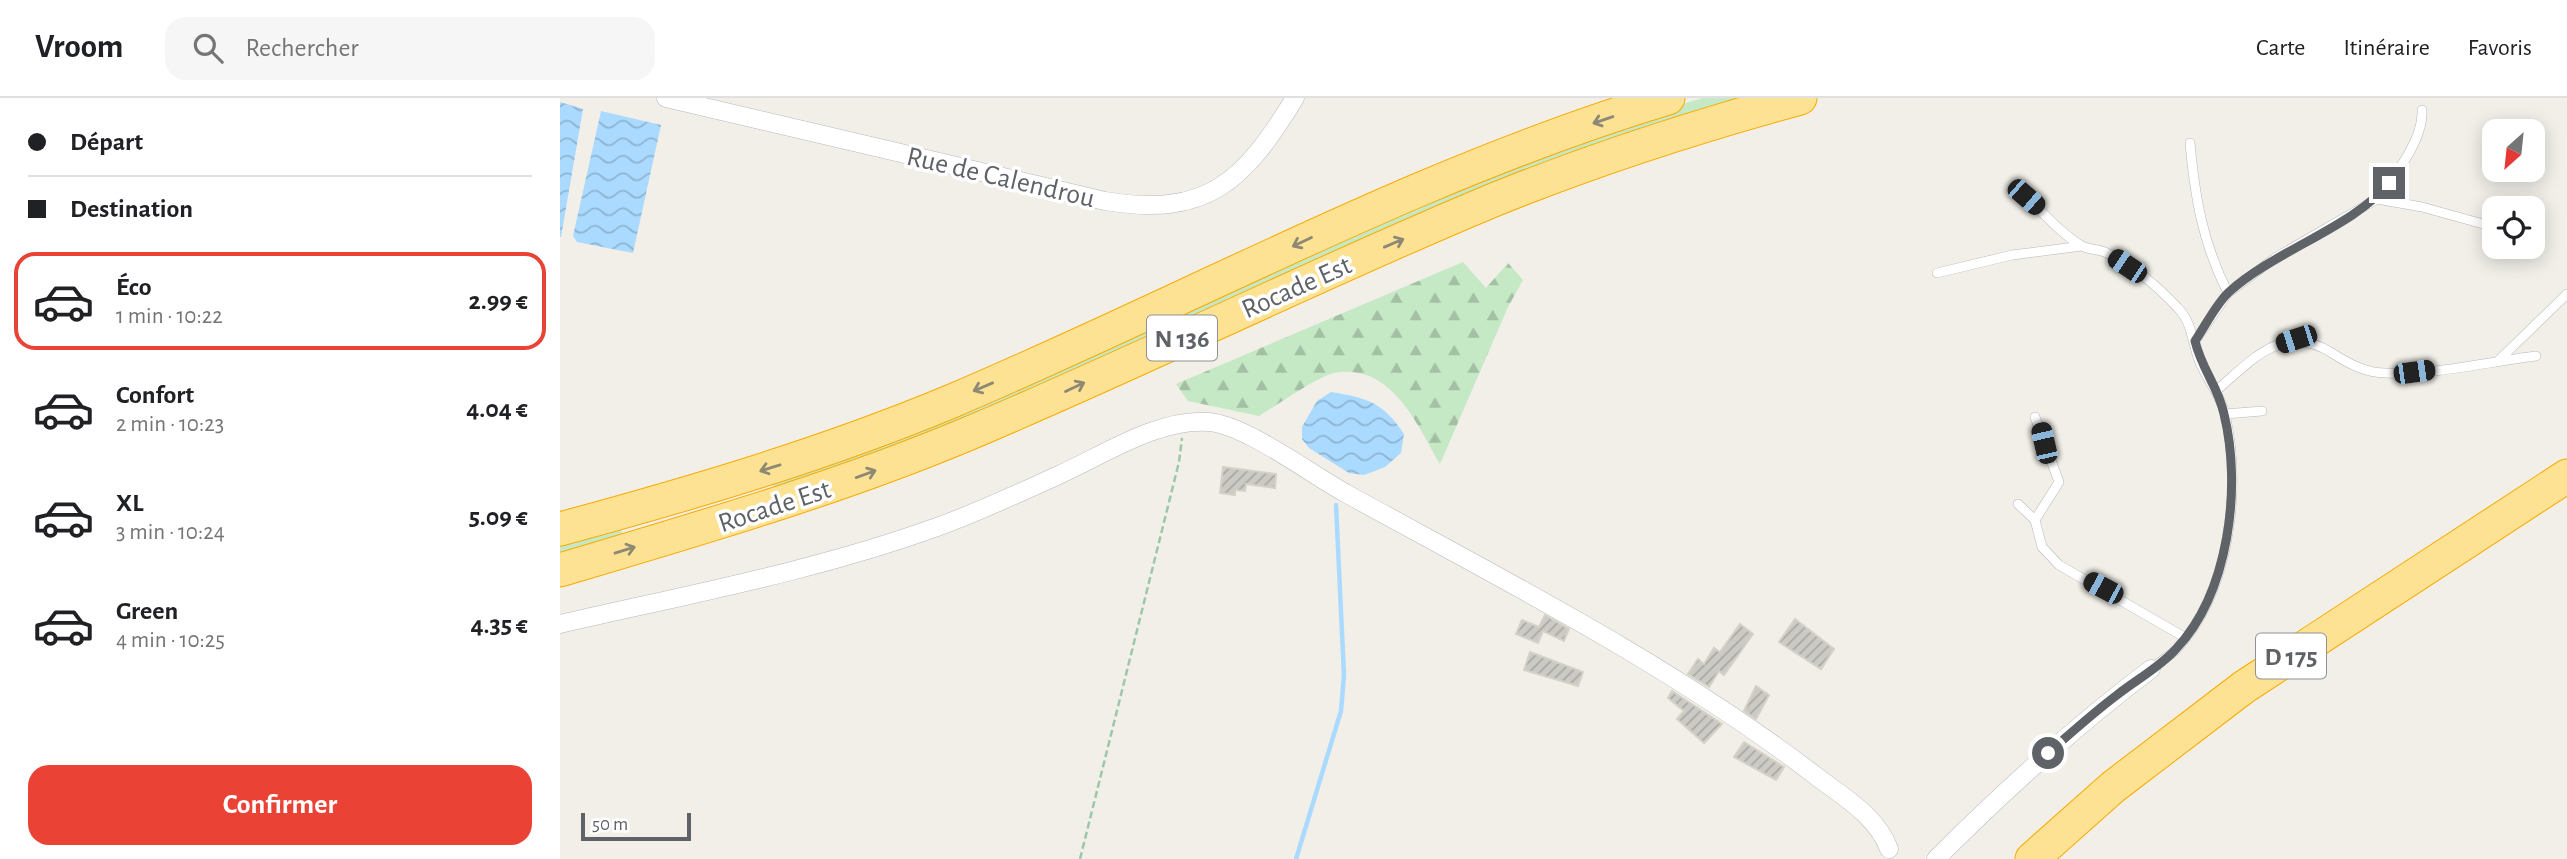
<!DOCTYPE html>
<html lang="fr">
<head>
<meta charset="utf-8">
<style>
	body { margin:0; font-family:"Alegreya Sans",sans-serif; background:#f6f6f6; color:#202124; height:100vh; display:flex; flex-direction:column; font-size:26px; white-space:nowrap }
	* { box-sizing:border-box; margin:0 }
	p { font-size:23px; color:#757577 }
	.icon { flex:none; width:38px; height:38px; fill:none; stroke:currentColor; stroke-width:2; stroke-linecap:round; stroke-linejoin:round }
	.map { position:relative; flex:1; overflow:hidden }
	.drawer { display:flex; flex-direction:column; background:#fff; width:560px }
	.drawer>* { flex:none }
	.hud { display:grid; align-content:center; height:154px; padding:0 28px; background:#fff }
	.needle { width:46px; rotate:207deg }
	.fabs { position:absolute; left:1922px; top:21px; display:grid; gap:14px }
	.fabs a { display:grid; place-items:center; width:63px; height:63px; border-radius:14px; background:#fff; box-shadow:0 4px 18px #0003; font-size:35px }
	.scale { position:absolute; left:21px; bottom:18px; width:110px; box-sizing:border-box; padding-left:7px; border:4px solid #5f6368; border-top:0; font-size:19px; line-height:24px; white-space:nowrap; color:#5f6368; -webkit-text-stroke:5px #fff; paint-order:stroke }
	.end { position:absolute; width:32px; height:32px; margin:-16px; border:9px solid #5f6368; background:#fff; box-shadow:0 0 0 4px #fff }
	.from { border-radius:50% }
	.car { position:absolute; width:21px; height:42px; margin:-21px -10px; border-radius:9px; box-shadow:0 0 5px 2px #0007; background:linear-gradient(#222 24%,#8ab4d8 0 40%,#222 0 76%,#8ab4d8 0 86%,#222 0) }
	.hud b { display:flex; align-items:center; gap:24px; height:66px; font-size:26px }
	.hud b+b { border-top:2px solid #e0e0e0 }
	.hud i { width:18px; height:18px; background:#202124 }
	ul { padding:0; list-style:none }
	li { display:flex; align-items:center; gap:21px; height:98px; margin:0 14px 10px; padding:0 14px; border:4px solid transparent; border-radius:21px }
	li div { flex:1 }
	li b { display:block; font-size:26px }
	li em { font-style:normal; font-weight:600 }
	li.active { border-color:#ea4335 }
	li>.icon { width:63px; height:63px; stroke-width:1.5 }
	.cta { display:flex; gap:14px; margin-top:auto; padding:14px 28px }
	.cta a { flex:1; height:80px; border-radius:21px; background:#ea4335; color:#fff; font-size:28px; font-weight:600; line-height:80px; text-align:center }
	header { display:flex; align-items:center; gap:42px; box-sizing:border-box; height:98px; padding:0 35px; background:#fff; border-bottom:2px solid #e0e0e0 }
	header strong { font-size:33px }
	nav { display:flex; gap:38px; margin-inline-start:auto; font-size:24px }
	.search { width:490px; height:63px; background:#f6f6f6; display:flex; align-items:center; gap:18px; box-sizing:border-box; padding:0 24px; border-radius:21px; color:#757577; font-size:26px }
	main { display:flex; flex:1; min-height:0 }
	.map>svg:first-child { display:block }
</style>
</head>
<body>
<header>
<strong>Vroom</strong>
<div class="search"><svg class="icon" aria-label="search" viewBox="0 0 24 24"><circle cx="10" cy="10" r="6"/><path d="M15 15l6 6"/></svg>Rechercher</div>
<nav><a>Carte</a><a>Itinéraire</a><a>Favoris</a></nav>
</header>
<main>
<section class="drawer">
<div class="hud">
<b><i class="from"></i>Départ</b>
<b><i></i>Destination</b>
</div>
<ul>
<li class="active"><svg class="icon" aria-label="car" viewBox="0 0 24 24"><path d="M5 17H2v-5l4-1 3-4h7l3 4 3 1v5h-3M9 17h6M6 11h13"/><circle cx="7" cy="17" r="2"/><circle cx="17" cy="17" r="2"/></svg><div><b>Éco</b><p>1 min · 10:22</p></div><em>2.99 €</em></li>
<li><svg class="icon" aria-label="car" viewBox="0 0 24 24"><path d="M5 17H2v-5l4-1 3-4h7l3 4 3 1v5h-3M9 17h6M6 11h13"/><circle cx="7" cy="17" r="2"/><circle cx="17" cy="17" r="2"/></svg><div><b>Confort</b><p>2 min · 10:23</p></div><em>4.04 €</em></li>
<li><svg class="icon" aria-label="car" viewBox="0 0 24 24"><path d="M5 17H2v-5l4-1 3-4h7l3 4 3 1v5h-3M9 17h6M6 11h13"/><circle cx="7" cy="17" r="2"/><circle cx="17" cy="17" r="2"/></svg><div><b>XL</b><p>3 min · 10:24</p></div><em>5.09 €</em></li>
<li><svg class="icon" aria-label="car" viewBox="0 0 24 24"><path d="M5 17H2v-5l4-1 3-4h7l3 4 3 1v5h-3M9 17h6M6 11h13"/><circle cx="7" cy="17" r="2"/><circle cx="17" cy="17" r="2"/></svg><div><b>Green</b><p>4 min · 10:25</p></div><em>4.35 €</em></li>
</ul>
<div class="cta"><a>Confirmer</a></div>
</section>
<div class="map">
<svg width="2007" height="761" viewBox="0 0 2007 761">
	<defs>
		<pattern id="forest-firs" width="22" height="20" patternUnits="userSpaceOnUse" patternTransform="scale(1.75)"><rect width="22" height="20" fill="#c5e8c5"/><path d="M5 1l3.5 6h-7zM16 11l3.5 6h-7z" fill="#a3c0a4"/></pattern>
		<pattern id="water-waves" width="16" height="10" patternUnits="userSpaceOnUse" patternTransform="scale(1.75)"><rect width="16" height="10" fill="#aadaff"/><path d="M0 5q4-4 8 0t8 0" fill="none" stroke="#8eb4d2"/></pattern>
		<pattern id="building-hatch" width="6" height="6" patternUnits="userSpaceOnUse" patternTransform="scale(1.75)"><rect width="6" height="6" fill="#cccac5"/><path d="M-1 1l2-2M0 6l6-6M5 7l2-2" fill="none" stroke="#a9a8a4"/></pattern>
	</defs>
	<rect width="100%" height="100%" fill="#f1efe8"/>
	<!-- green -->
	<path fill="#c5e8c5" d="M1143,0H1188L218,397L210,382L821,121L1102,12Z
		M60,426L63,441L0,458V442Z"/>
	<!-- forest -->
	<path fill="url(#forest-firs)" d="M903,164L926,190L948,165L963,182L948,209L880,366C857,326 831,264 774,275C758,278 716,308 699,318L628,303L616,286Z"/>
	<!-- water -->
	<path fill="url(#water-waves)" d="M0,4L23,11L1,139H0Z
		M41,13L101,27L73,155L17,144L13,138Z
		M771,294C807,300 823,304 844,336L841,355L825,369L804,377L789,375L749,350L742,341V329L757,303Z"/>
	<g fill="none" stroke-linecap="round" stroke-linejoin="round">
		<!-- stream -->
		<path stroke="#aadaff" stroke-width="4.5" d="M736,761L781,613L784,577L776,407"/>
	</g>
	<!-- building -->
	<path fill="url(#building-hatch)" stroke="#d6d1c6" stroke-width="2" d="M663,369L716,376L715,390L686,386L685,393L675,392V397L660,395Z
		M985,517L1009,531L1004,543L983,533L978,545L956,536L962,522L979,529Z
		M1235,521L1274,551L1261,571L1219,544Z
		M1180,526L1193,536L1164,577L1159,573L1149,589L1128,576L1138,561L1144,566L1154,550L1160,554Z
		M970,554L1023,574L1018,588L964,572Z
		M1196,588L1209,597L1196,621L1184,613Z
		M1112,593L1162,626L1144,645L1117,621L1124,613L1108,600Z
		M1184,644L1224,669L1216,682L1174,659Z"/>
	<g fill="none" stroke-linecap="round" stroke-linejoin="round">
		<!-- lane casing -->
		<g stroke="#b5b8bc" stroke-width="10">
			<path id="lane" d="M1630,45C1635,100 1643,146 1668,195
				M1466,99C1483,114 1502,137 1522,148C1529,152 1539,151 1547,155C1573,167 1599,190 1618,210C1634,226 1632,250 1642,269C1650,285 1660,297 1665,316C1681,386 1671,482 1626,540
				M1817,101C1834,78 1864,42 1862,12
				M1377,175L1452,157L1522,148
				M1635,243L1668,195L1715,160L1817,101L1862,109L1934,129
				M1938,263L2007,196
				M1657,292C1693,261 1724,224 1772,255C1789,266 1806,275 1826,275C1875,277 1927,264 1976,258
				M1665,316L1702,313
				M1475,319L1499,384L1475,422
				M1458,406L1475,422L1482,449L1499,467L1626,540L1615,553L1591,571"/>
		</g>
		<!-- street casing -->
		<g stroke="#b5b8bc" stroke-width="19">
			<path id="street" d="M106,0L545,103C648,120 684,83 735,0
				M0,526C126,497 255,473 377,429C419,414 461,394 501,376C545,356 599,320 649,324C686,327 752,377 787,396C947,484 1111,567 1256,678C1282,698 1317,718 1329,751
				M1376,761C1444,693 1514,629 1591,571"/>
		</g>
		<!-- highway casing -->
		<g stroke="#f9ab00" stroke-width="35">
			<path id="highway" d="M0,431C133,395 265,356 392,303C630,202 859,75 1108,0
				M0,472C137,431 273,392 405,337C584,262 757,175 936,101C1035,61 1137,28 1240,0
				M1472,761L1553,689L1684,589L2007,378"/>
		</g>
		<!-- path -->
		<path stroke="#9cc7a9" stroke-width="2.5" stroke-dasharray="7 3.5" stroke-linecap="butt" d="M520,761L619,364L622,340"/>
		<!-- lane -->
		<use href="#lane" stroke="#fff" stroke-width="9"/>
		<!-- street -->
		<use href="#street" stroke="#fff" stroke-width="18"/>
		<!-- highway -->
		<use href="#highway" stroke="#fde293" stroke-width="33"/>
	</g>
	<!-- one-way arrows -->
	<defs><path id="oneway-shaft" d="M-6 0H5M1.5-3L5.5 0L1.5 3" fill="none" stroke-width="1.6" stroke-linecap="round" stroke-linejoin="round" transform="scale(1.75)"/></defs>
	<g stroke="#8e8975">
		<use href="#oneway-shaft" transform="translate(1043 22) rotate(161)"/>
		<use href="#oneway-shaft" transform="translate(742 144) rotate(155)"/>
		<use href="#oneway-shaft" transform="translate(834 145) rotate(-23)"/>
		<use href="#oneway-shaft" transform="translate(423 289) rotate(157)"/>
		<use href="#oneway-shaft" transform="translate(515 289) rotate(-25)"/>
		<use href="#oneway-shaft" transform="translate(210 370) rotate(163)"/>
		<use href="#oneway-shaft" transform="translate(306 376) rotate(-20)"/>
		<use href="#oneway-shaft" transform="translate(65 452) rotate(-17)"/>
	</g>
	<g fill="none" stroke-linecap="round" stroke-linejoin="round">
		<!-- route -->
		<path stroke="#5f6368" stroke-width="9" d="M1488,655C1511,635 1533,615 1557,597C1576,582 1600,569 1616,551C1669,495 1682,389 1664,316C1658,288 1642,272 1635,243C1646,227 1656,206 1669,194C1714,153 1795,128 1829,85"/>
	</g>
	<g text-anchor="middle" stroke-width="7" stroke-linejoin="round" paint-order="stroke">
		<!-- shield labels -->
		<g fill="#fff" stroke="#8f9295" stroke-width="2">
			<rect x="587" y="217.5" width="70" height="45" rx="5"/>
			<rect x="1696" y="535.5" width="70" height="45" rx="5"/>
		</g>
		<g font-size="26" font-weight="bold" fill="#5f6368">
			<text x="622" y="249">N 136</text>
			<text x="1731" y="567">D 175</text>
		</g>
		<!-- street labels -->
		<g font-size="28" fill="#5f6368" stroke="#fff">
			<text transform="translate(441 78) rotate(13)" y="10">Rue de Calendrou</text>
			<text transform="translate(736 188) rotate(-24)" y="10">Rocade Est</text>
			<text transform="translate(214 407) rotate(-18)" y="10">Rocade Est</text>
		</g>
	</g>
</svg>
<div class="fabs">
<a><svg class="needle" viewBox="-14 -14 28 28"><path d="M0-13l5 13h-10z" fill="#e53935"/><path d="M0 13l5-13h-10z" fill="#757577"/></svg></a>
<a><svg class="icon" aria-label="locate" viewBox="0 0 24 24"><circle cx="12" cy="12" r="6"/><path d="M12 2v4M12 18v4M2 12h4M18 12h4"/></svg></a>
</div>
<div class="scale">50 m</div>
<i class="end from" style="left:1488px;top:655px"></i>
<i class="end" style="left:1829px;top:85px"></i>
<i class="car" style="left:1466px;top:99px;rotate:131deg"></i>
<i class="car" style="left:1567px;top:168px;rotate:304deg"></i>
<i class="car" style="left:1736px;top:241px;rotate:252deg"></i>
<i class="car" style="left:1854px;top:274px;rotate:82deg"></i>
<i class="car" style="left:1484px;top:345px;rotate:347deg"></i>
<i class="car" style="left:1543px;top:490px;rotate:298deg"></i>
</div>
</main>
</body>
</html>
